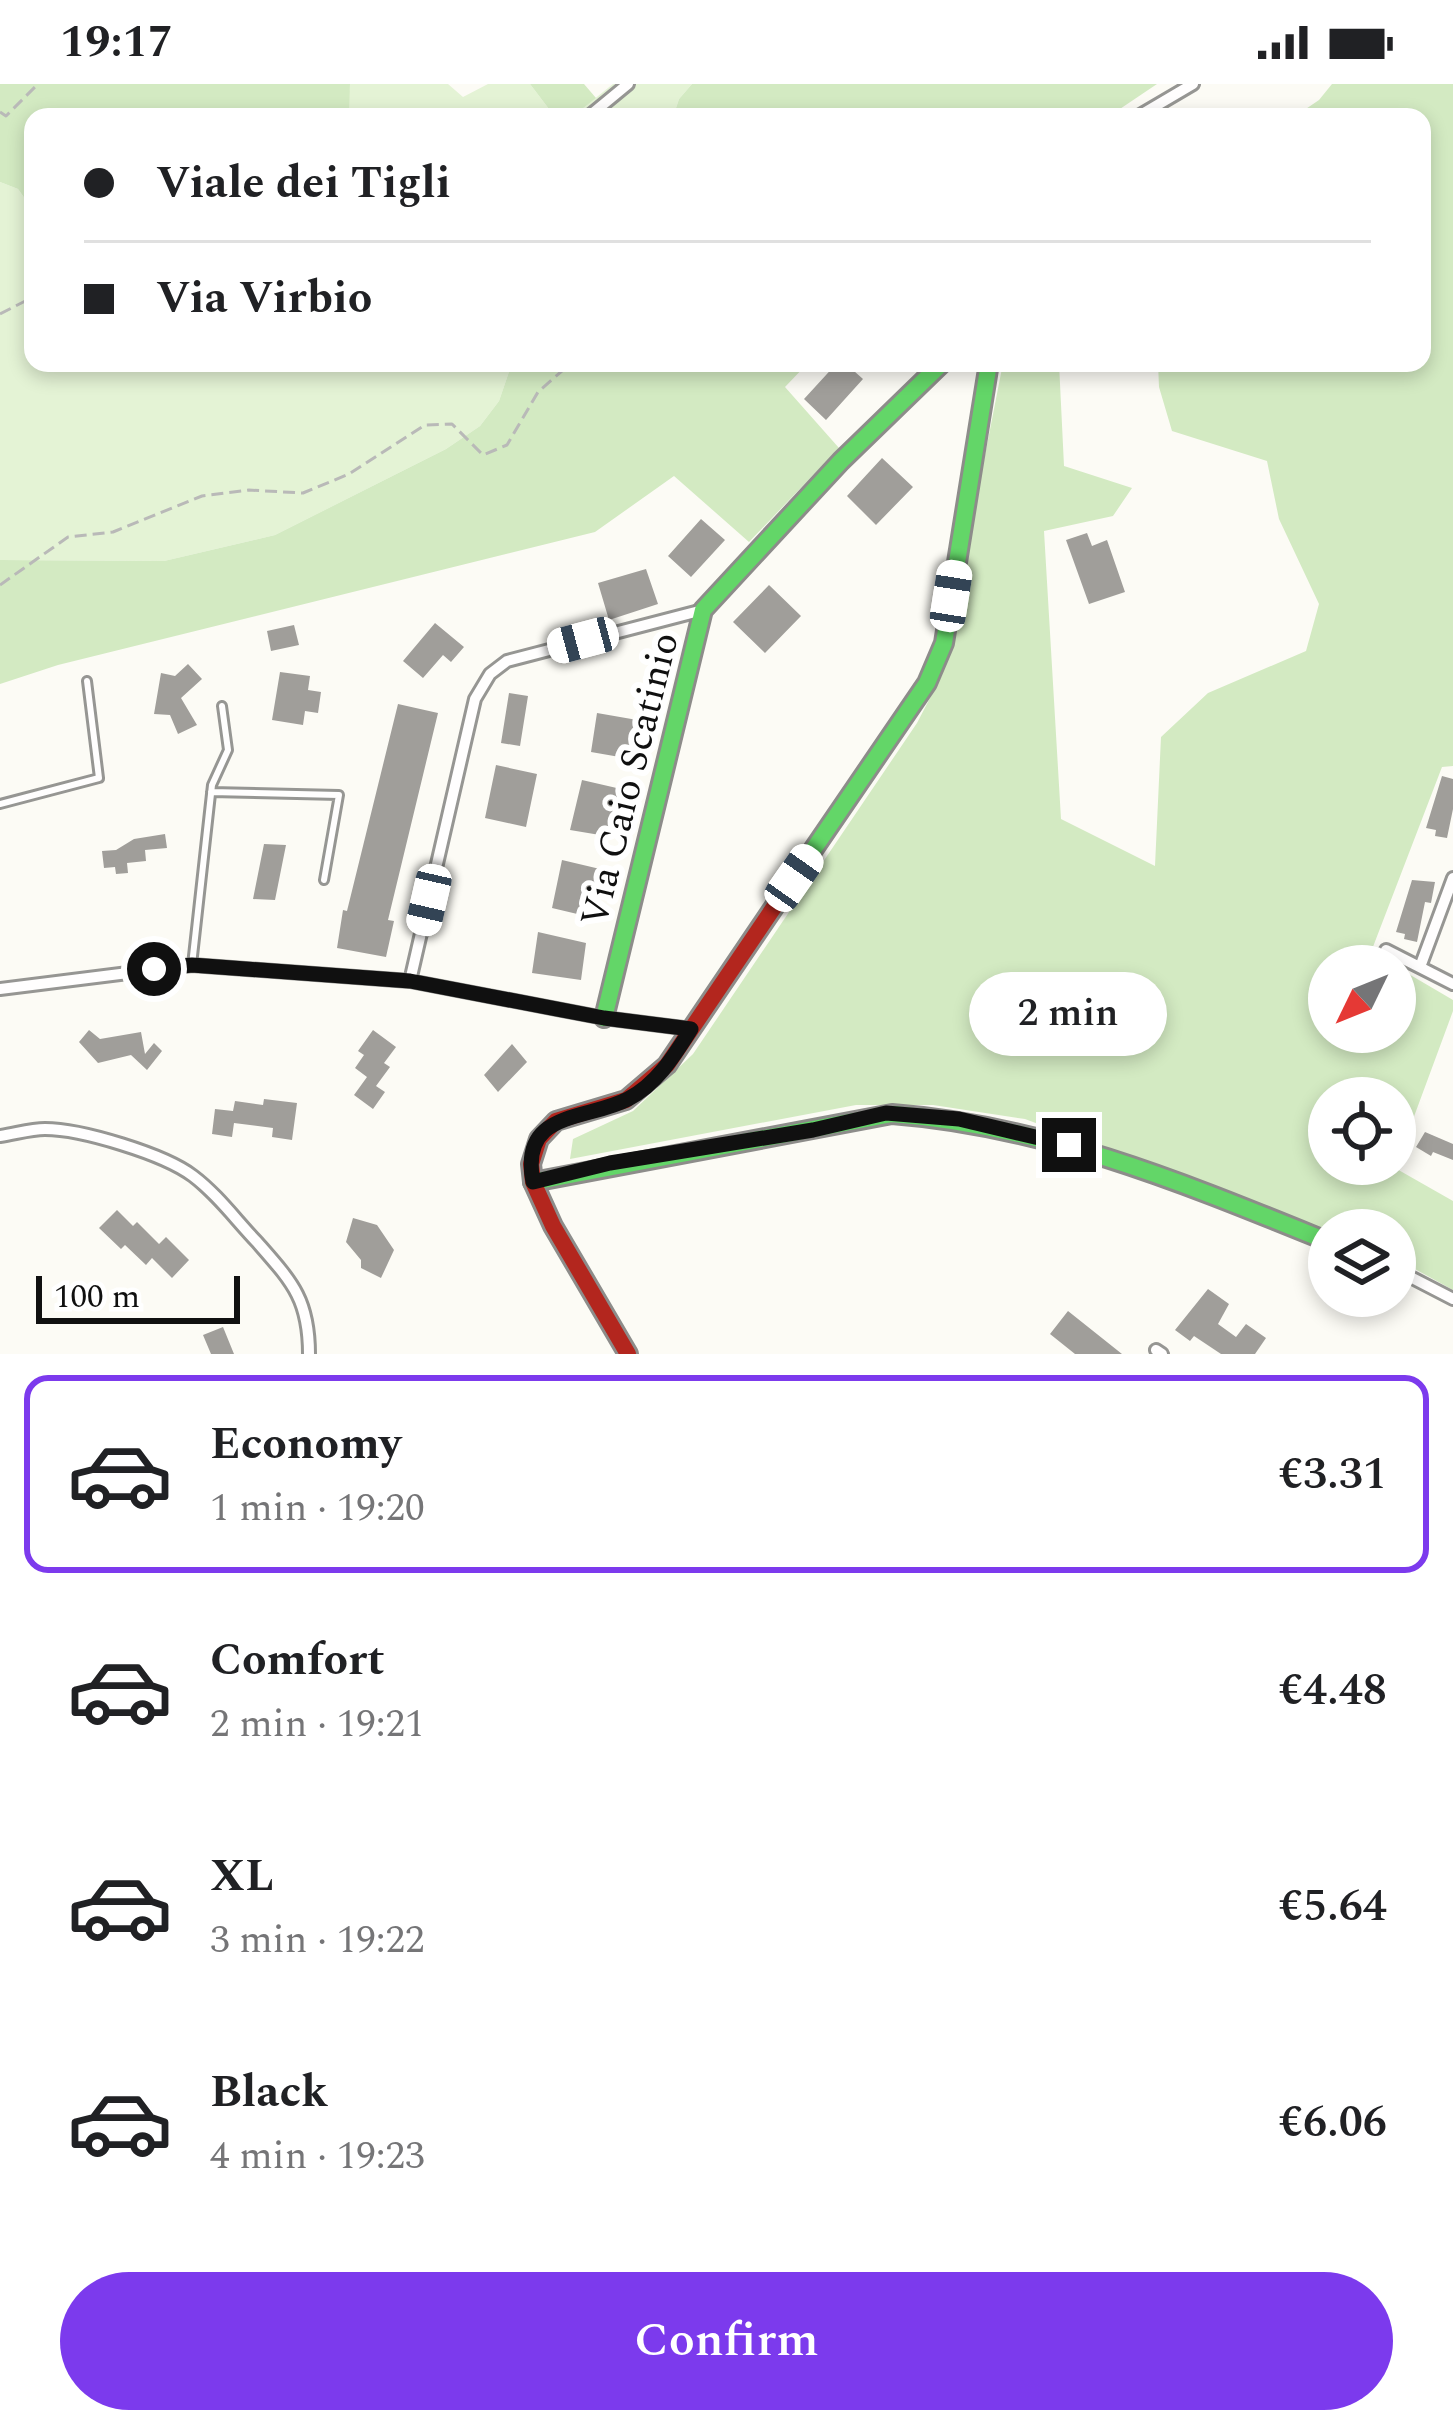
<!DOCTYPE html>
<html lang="en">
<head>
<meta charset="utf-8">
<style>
	body { margin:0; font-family:Spectral,serif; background:#f6f6f6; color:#202124; height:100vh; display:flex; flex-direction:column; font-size:45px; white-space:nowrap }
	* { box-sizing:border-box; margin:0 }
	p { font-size:39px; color:#757577 }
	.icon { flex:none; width:66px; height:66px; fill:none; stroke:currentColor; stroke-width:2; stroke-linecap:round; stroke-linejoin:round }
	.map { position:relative; height:1270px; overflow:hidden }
	.details { display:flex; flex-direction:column; background:#fff; flex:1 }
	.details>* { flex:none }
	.banner { position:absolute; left:24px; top:24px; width:1407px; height:264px; border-radius:24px; box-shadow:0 6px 18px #0003; display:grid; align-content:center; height:264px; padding:0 60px; background:#fff }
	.needle { width:78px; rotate:227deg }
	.fabs { position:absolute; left:1308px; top:861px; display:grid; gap:24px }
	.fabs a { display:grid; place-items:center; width:108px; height:108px; border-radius:50%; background:#fff; box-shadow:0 6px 18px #0003; font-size:60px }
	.scale { position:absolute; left:36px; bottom:30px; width:204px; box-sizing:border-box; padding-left:12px; border:6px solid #101010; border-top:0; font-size:33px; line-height:42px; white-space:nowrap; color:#101010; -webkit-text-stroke:9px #fff; paint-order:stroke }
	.end { position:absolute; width:54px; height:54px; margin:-27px; border:15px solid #101010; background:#fff; box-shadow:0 0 0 6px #fff }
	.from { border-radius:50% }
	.bubble { position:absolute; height:84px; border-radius:42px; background:#fff; box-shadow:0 6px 18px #0003; font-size:39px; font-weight:600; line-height:84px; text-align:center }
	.car { position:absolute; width:36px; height:72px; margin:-36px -18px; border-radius:15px; box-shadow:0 0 9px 3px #0007; background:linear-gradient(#fff 24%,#345 0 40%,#fff 0 76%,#345 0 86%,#fff 0) }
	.banner b { display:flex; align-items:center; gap:42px; height:114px; font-size:45px }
	.banner b+b { border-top:3px solid #e0e0e0 }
	.banner i { width:30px; height:30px; background:#202124 }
	ul { padding:21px 0 0; list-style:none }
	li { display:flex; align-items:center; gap:36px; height:198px; margin:0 24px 18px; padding:0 36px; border:6px solid transparent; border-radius:24px }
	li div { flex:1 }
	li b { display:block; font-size:45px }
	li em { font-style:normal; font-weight:600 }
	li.active { border-color:#7c3aed }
	li>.icon { width:108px; height:108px; stroke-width:1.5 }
	.button { display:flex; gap:24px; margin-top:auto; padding:24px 60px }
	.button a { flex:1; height:138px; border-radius:72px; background:#7c3aed; color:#fff; font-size:48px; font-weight:600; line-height:138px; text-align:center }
	.status { display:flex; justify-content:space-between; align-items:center; height:84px; padding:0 60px; background:#fff; direction:ltr }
	.status svg { height:33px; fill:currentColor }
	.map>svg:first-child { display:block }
</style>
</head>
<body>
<div class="status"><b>19:17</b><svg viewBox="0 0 49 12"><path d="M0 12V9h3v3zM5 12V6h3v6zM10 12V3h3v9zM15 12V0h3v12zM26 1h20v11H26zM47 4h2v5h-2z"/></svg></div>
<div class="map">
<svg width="1453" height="1270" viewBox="0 0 1453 1270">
	<rect width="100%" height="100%" fill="#fcfbf5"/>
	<!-- green -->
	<path fill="#e4f3d5" d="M350,0H448L463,13L488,0H530L555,33H346Z
		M613,0H692L679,15L673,33H572Z
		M0,98L18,105L33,126V279H512L499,317L480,342L446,365L275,451L164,477L0,476Z"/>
	<!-- forest -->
	<path fill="#d3eac2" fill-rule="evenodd" d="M0,0H350L349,28L346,33H33V126L18,105L0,98Z
		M530,0H584L596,14L572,33H555Z
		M692,0H1157L1108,33H673L679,15Z
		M1332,0H1453V682L1442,683L1371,868L1394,882H1329V948H1395V882L1453,916V927L1395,1084L1453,1117V1206L1395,1174V1146H1329V1149L1025,1035L933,1021H856L570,1075L573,1055L633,1027L693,970L917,639L942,591L1003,279H1059L1064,382L1132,404L1113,432L1044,447L1061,735L1155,782L1161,653L1208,609L1306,567L1319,520L1279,435L1267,377L1172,347L1159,303L1158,279H1422V33H1294L1319,16ZM1329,1014H1395V1080H1329Z
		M512,279H808L785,303L839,364L749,458L674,392L595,448L58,581L0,600V476L164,477L275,451L446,365L480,342L499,317Z"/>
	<!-- building -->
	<path fill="#a09e9a" d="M837,279H845L863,295L826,336L804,315Z
		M882,374L913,403L876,441L847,412Z
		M701,435L725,456L691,493L668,472Z
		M1087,449L1092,462L1107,456L1125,508L1089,520L1066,456Z
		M646,485L658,520L609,536L598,499Z
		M769,501L801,532L765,569L733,538Z
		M435,539L464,563L451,578L443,571L423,594L403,577Z
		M294,541L299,561L271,567L267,547Z
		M188,580L202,595L181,614L197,641L178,650L170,631L154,630L161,589L175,592Z
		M280,588L310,592L308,606L321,608L318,629L305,627L303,641L272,636Z
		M509,609L528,612L520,662L501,659Z
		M398,620L438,629L388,836L394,837L386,873L337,864L343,826L347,827Z
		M597,629L643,637L637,676L591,668Z
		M496,681L537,690L526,743L485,734Z
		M1442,692L1453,695V725L1447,754L1435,752L1436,746L1426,744Z
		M582,696L621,705L612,753L570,746Z
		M165,750L167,764L145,766L146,777L127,779L128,789L116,790L115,783L104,784L102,767L116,766L134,755Z
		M264,760L286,761L275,816L253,815Z
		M562,776L600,785L590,833L552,824Z
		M1412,796L1435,798L1431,819L1425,818L1417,858L1404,855L1405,850L1396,848Z
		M538,848L586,859L581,896L532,889Z
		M89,946L100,955L141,948L145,970L154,959L162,967L147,986L131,971L98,979L79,958Z
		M373,946L396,963L384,979L390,983L376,1002L385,1008L373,1025L354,1011L367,993L355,984L364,971L358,967Z
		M512,960L527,978L498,1008L484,991Z
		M264,1015L297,1019L292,1056L272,1053L273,1044L234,1039L232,1053L212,1050L215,1025L233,1027L235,1017L263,1021Z
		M1425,1048L1453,1060V1076L1433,1068L1431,1072L1416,1063Z
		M117,1126L133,1142L137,1138L159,1160L166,1153L189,1176L172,1194L152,1174L146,1181L125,1161L121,1165L99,1144Z
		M353,1134L377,1141L394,1166L381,1194L361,1184V1176L346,1158Z
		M1208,1205L1229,1220L1218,1240L1236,1253L1246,1240L1266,1254L1255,1270H1221L1194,1252L1190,1257L1175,1246Z
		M1068,1227L1122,1270H1075L1050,1250Z
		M223,1243L234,1270H211L203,1251Z"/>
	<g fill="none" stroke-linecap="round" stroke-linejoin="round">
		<!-- lane casing -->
		<g stroke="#969693" stroke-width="12">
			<path id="lane" d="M211,708L339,711L324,796
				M0,720L99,694L87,597
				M192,881L212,701L228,666L222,622"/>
		</g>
		<!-- street casing -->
		<g stroke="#969693" stroke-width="16">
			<path id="street" d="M588,33L628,0
				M1137,33L1193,0
				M1386,866L1453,900
				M1420,883L1453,794
				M410,897L475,615L490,590L507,577L703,526
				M0,905L192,881L410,897L604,934L691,945
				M0,1052C15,1050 30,1045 45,1045C81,1045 164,1070 193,1092C217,1110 236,1136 257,1158C292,1198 309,1215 309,1270
				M1395,1185L1453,1215
				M1156,1266L1162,1270"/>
		</g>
		<!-- fast casing -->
		<g stroke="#8d8c8a" stroke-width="22">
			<path id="fast" d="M787,804L927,599L944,559L989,279
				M604,934L703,526L841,377L942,279
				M533,1098L892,1030C1048,1042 1186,1100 1329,1158"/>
		</g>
		<!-- jam casing -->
		<g stroke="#8d8c8a" stroke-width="22">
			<path id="jam" d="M628,1270L553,1142L533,1098L531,1080L539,1055L556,1037L626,1016L667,981L787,804"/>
		</g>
		<!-- path -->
		<path stroke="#b9b9b8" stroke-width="3" stroke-dasharray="12 6" stroke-linecap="butt" d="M0,28L6,32L38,0
			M0,230L33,213
			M0,501L68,453L113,448L202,412L249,406L303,409L349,390L425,341L452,340L483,371L507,361L538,308L571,279"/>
		<!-- lane -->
		<use href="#lane" stroke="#fffefe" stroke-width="6"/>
		<!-- street -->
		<use href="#street" stroke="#fffefe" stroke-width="10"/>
		<!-- fast -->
		<use href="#fast" stroke="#63d668" stroke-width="16"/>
		<!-- jam -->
		<use href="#jam" stroke="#b3261e" stroke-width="16"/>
	</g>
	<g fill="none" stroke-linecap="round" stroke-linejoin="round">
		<!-- route -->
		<path stroke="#101010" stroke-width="15" d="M154,885L192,881L410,897L604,934L691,945C674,972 657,1000 628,1015C586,1037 519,1026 533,1098L610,1079L813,1046L886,1029L959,1035L1069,1061"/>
	</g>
	<g text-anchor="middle" stroke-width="12" stroke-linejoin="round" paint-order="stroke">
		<!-- street labels -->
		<g font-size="39" fill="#101010" stroke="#fff">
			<text transform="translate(628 695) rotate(-76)" y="14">Via Caio Scatinio</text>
		</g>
	</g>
</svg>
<div class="fabs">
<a><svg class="needle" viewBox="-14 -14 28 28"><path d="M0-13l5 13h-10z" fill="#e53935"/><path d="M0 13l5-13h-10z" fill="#757577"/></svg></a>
<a><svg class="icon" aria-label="locate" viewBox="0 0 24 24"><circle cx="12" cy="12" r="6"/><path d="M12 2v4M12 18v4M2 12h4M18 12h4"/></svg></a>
<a><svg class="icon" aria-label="layers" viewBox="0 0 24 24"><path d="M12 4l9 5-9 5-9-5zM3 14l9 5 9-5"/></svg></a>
</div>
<div class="scale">100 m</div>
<i class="end from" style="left:154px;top:885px"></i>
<i class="end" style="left:1069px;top:1061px"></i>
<div class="bubble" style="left:969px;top:888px;width:198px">2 min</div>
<i class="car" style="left:951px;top:512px;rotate:9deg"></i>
<i class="car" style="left:583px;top:556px;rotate:255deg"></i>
<i class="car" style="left:794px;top:794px;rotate:35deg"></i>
<i class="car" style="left:429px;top:816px;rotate:193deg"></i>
<div class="banner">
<b><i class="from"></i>Viale dei Tigli</b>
<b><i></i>Via Virbio</b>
</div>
</div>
<section class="details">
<ul>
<li class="active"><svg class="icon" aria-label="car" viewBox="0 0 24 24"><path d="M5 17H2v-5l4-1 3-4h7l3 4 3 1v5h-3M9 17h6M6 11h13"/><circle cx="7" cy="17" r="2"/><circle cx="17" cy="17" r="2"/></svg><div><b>Economy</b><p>1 min · 19:20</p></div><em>€3.31</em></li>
<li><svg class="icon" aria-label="car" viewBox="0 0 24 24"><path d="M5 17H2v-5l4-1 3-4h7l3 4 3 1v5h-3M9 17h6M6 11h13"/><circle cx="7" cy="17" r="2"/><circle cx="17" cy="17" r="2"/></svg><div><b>Comfort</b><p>2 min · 19:21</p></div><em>€4.48</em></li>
<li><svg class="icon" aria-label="car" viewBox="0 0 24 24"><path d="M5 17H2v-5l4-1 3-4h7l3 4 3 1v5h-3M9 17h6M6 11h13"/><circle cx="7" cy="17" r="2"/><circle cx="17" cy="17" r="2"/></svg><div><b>XL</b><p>3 min · 19:22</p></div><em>€5.64</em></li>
<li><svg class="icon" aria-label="car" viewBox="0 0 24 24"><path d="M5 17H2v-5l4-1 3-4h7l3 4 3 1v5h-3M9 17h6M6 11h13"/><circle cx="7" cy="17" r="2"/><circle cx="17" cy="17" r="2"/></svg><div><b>Black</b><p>4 min · 19:23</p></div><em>€6.06</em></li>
</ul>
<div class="button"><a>Confirm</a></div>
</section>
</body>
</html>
